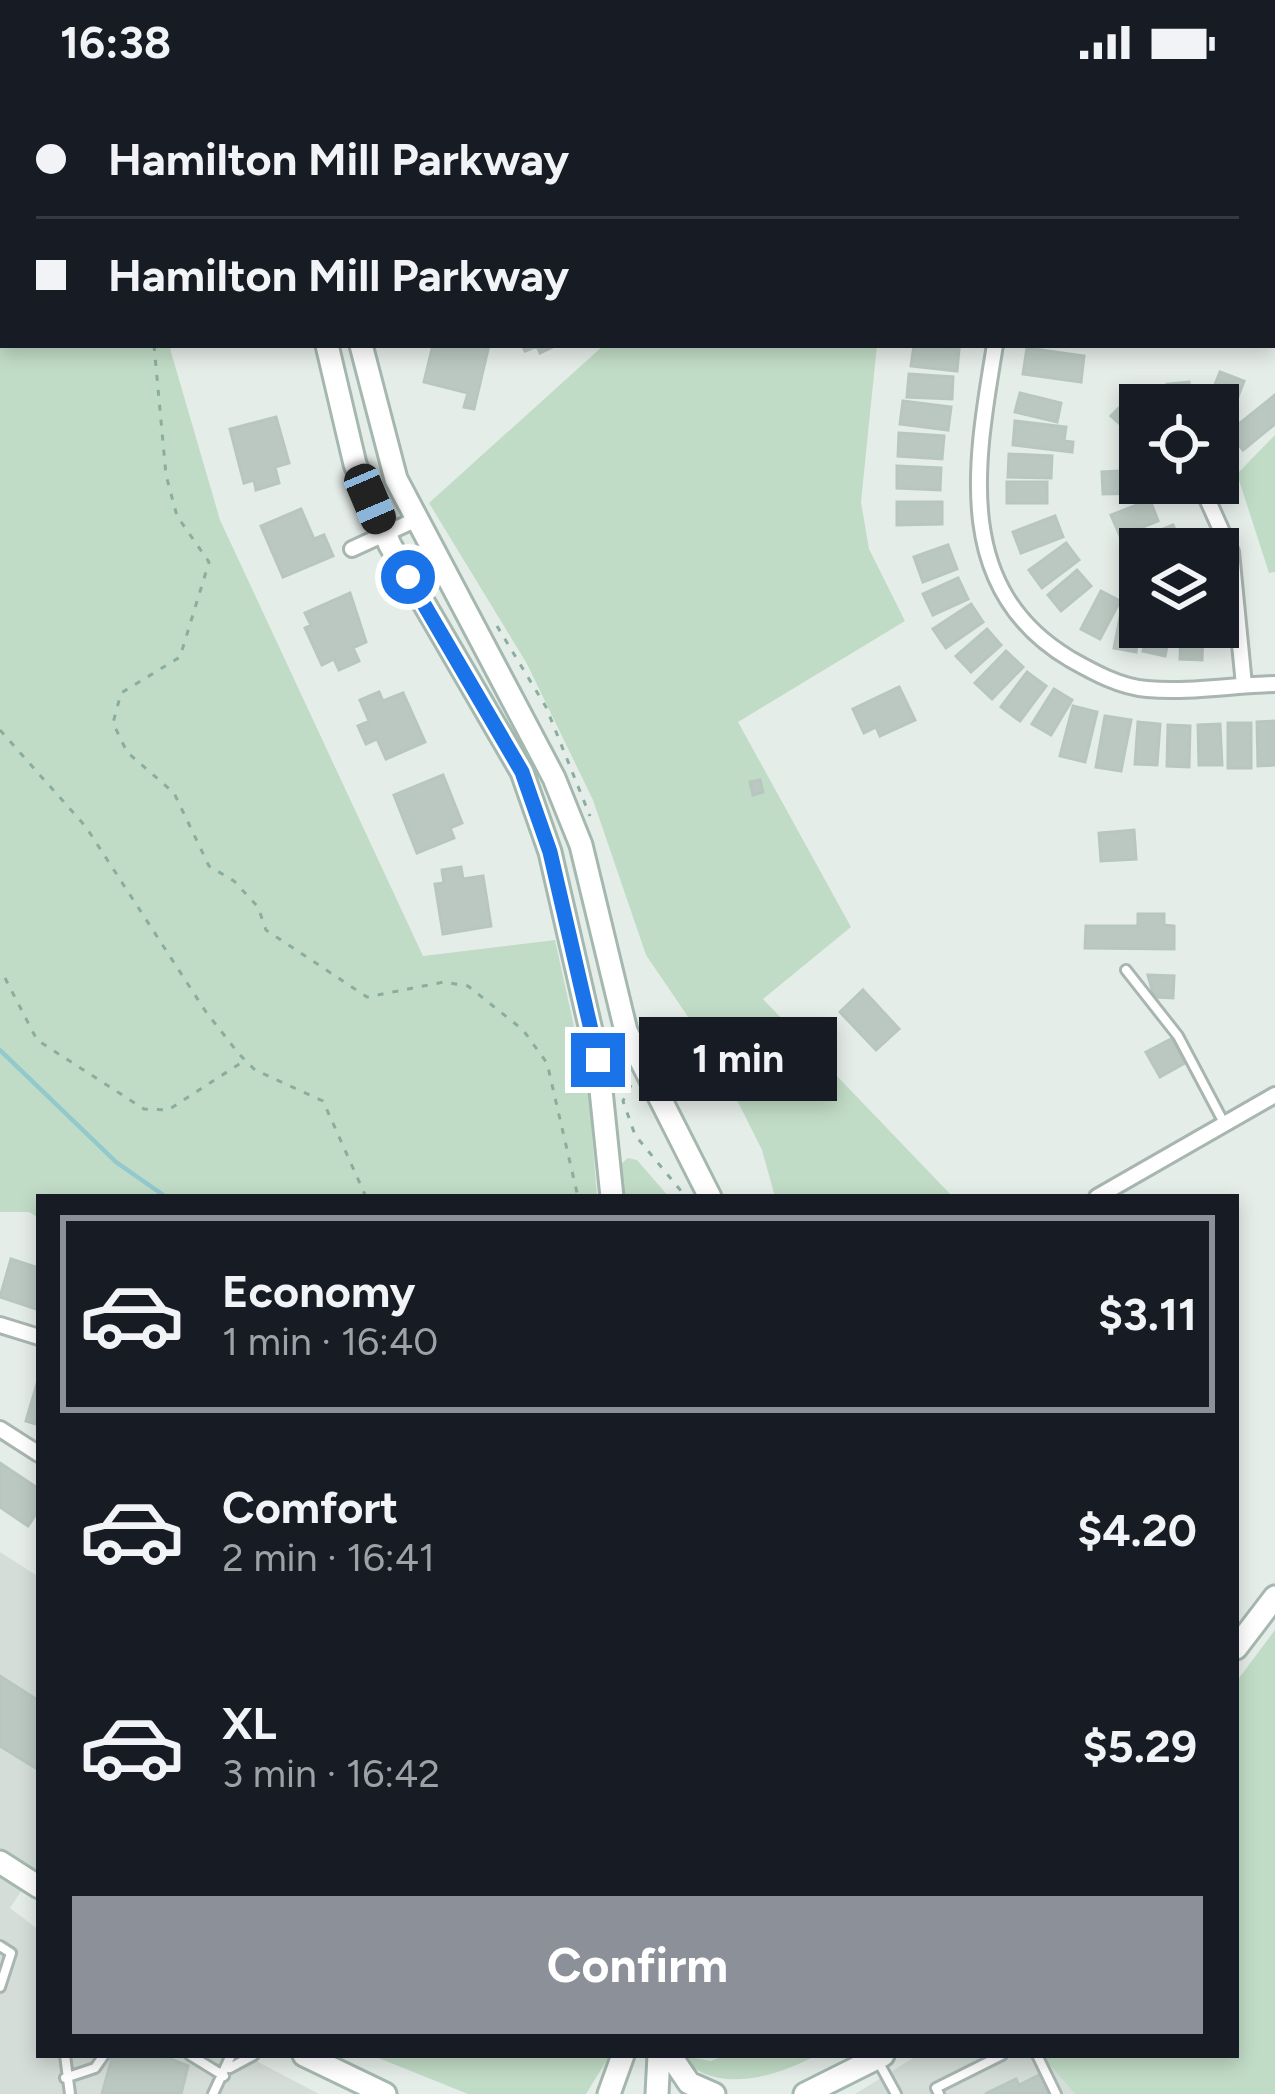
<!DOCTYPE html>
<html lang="en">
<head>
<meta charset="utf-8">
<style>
	body { margin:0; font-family:Figtree,sans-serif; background:#242831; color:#f1f3f6; height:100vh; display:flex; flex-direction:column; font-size:45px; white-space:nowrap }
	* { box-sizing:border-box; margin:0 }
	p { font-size:39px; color:#9ea1a6 }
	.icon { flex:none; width:66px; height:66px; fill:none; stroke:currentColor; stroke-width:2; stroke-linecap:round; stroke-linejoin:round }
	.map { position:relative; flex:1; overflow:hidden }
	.details { position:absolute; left:36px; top:1110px; width:1203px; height:864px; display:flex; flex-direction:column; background:#171b24; border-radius:0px; box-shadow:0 6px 18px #0003 }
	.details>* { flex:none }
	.top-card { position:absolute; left:0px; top:0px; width:1275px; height:264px; box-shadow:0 6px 18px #0003; display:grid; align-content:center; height:264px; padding:0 36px; background:#171b24 }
	.tools { position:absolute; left:1119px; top:300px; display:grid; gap:24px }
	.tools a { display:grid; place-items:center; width:120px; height:120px; border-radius:0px; background:#171b24; box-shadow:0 6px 18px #0003; font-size:60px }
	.end { position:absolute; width:54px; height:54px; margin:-27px; border:15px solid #1a73e8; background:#fff; box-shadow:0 0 0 6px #fff }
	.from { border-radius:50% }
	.bubble { position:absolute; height:84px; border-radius:0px; background:#171b24; box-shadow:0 6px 18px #0003; font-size:39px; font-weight:700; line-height:84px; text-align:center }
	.car { position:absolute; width:36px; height:72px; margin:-36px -18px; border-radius:15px; box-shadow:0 0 9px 3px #0007; background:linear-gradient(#222 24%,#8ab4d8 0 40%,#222 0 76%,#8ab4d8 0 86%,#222 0) }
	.top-card b { display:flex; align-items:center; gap:42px; height:114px; font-size:45px }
	.top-card b+b { border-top:3px solid #363941 }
	.top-card i { width:30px; height:30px; background:#f1f3f6 }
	ul { padding:21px 0 0; list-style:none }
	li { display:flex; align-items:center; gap:36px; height:198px; margin:0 24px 18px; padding:0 12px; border:6px solid transparent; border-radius:0px }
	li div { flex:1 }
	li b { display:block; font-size:45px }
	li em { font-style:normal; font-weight:700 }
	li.selected { border-color:#8c9099 }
	li>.icon { width:108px; height:108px; stroke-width:1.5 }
	.primary-button { display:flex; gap:24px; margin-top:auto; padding:24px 36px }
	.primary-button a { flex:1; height:138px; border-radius:0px; background:#8c9099; color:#fff; font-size:48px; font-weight:700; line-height:138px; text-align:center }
	.status { display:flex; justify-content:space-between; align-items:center; height:84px; padding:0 60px; background:#171b24; direction:ltr }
	.status svg { height:33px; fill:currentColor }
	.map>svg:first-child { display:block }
</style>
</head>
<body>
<div class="status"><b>16:38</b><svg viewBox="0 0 49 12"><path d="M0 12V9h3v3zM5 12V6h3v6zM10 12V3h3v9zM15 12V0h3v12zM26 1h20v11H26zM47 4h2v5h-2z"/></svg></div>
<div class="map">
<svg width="1275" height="2010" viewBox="0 0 1275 2010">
	<rect width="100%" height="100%" fill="#e5ede9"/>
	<!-- built -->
	<path fill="#d4ddd8" d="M0,1468L39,1493V1780L10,1824L39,1846V1971H245L319,2010H0Z
		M918,1971H1041L1075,2010H855Z"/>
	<!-- green -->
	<path fill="#c1dcc6" d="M0,0H182L3,3V261H169L220,436L423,872L555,856L589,1011L597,1113H39V1134L29,1128H0Z
		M604,261H877L861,418L869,465L905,537L738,638L851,843L763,915L953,1113H775L762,1066L716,974L646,871L593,716L527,580L429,419Z
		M1275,351V488L1269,489L1237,390Z
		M628,1074L637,1076L669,1113H623L621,1080Z
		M1275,1546V2010H1075L1041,1971H1236V1598Z
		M371,1971H610L586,2010H468Z
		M678,1971L711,1977L727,1971H817C770,1996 714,2010 678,1971Z"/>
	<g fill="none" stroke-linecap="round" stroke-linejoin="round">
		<!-- stream -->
		<path stroke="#93c8cd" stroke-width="4.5" d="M0,966L116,1078L166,1113"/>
	</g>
	<!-- building -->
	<path fill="#bbc8c2" stroke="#b8c6c0" stroke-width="3" d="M632,0H683V3H632Z
		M433,261H489L474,325L464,323L468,309L424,298Z
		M522,261H557L540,269L537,262L525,267Z
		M914,261L959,265L957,287L911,282Z
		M1027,264L1084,272L1081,298L1023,290Z
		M1220,288L1244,297L1225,346L1218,343V321H1207Z
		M909,290L953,293L952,315L907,313Z
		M1189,298L1192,321H1169L1167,300Z
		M1020,309L1061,319L1057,338L1015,328Z
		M1275,311V340L1243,366L1229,348Z
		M1130,313L1140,323V358L1111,332Z
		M903,317L951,323L948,346L900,340Z
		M276,333L289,379L275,383L279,399L256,406L254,396L244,399L230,345Z
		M1015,337L1066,343L1064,357L1073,358L1072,368L1013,361Z
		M899,349L944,352L942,375L898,372Z
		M1009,370L1052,372L1051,394L1008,393Z
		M897,382L941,384L940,406L897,404Z
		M1140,386L1145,409L1103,410L1102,388Z
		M1007,398H1047V419H1007Z
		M1150,416L1158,437L1120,452L1111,431Z
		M897,418H942V440L897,441Z
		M301,425L314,455L324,451L333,472L283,493L261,442Z
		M1055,432L1063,453L1021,469L1013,448Z
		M1173,441L1182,462L1140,465V476L1132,458Z
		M1066,459L1079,476L1042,504L1029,486Z
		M948,461L957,485L923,498L914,473Z
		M1077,486L1091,502L1061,527L1048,511Z
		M958,494L968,515L933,531L923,510Z
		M1101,507L1120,517L1100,555L1081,545Z
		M350,509L366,558L353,564L359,577L339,586L334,575L322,581L305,544L311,541L305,529Z
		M971,520L983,538L946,564L933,545Z
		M1122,523L1140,526L1136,568L1114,564Z
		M1148,543H1171L1165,572L1143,567Z
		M1181,543H1203L1202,576L1180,575Z
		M987,545L1001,561L971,588L956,572Z
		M1006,567L1023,583L992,615L975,599Z
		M1027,588L1046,602L1020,637L1001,623Z
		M899,603L915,636L880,652L876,643L864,649L853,625Z
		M1054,605L1072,616L1051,651L1032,640Z
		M379,608L383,617L403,609L425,658L386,675L377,655L366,660L358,642L369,637L360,616Z
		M1073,622L1097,628L1085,678L1060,672Z
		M1105,632L1131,636L1121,687L1096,683Z
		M1275,637V681L1258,682L1257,638Z
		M1138,638L1160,640L1157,681L1135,680Z
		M1228,639H1251V684H1228Z
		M1220,640L1222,681H1199L1198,641Z
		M1168,641L1190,642L1189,683L1167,682Z
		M443,691L462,739L450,744L454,754L417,769L394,711Z
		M760,696L763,708L753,711L750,698Z
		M1134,746L1136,775L1101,777L1099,749Z
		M461,783L463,795L483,792L491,842L443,850L435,800L444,799L442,786Z
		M1138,830H1164V841L1174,842V865L1085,864L1086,842H1138Z
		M1148,891L1174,892L1173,914L1154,913Z
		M863,906L899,945L876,966L840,928Z
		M1171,955L1185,979L1160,993L1146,968Z
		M11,1175L39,1184V1226L0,1213Z
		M39,1293V1341L26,1337Z
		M0,1379L39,1405V1425L28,1442L0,1423Z
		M0,1592L39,1617V1686L0,1662Z
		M121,1971H161L188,1982L181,2010H102L112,1974Z
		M1043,1989L1053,2010H985L1016,1995L1019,2001Z"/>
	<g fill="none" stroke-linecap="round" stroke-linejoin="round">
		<!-- lane casing -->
		<g stroke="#a8b5b0" stroke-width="14">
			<path id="lane" d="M1126,886L1178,952L1224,1039
				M0,1862L11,1869L0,1903
				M65,1971L70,2010
				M190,1971L224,1992
				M1037,1971L1056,2010
				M878,1977L896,2010
				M230,1984L254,1971
				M65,1994L95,1984L104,1971
				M213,2010L231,1971
				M939,2010L936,2004L1002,1971"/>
		</g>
		<!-- street casing -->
		<g stroke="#a8b5b0" stroke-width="20">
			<path id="street" d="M420,0L426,3
				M384,3L386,0
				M995,261C976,376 951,504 1070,575C1093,588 1120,603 1147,605C1188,609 1233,601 1275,600
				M1200,399L1231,468L1244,601
				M352,465L415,436
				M1097,1113L1275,1011
				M0,1241L39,1253
				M0,1345L39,1370"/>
		</g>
		<!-- secondary casing -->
		<g stroke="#a5b8b0" stroke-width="27">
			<path id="secondary" d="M229,0L232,3
				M268,0L270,3
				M327,261L355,380L390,461L522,688L550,768L598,977L612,1113
				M361,261L396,395L554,694L581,761L626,947L710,1113
				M1236,1564L1275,1513
				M0,1778L39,1803
				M304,1971L385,2010
				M670,1971L689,1999L714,2010
				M609,2010L623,1971
				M657,2010L659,1971
				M805,2010L883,1971"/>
		</g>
		<!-- path -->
		<path stroke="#89aea0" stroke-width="3" stroke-dasharray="6 9" stroke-linecap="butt" d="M101,3L102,0
			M154,261L166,391L177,432L209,478L180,573L121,609L113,639L127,668L174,709L209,782L234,797L258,823L266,846L367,913L444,898L468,902L523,946L547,979L578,1113
			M497,542L546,623L590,732
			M0,646L86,743L206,928L239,970L255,986L323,1017L366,1113
			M5,894L37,956L144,1025L168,1026L244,977
			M631,1001L623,1017L635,1051L686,1113"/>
		<!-- lane -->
		<use href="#lane" stroke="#fff" stroke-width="8"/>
		<!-- street -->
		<use href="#street" stroke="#fff" stroke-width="14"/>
		<!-- secondary -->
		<use href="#secondary" stroke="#fff" stroke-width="21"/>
	</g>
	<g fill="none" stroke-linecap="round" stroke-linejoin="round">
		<!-- route -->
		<path stroke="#1a73e8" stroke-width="15" d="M408,493L522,688L550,768L598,976"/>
	</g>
</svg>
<div class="tools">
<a><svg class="icon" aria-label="locate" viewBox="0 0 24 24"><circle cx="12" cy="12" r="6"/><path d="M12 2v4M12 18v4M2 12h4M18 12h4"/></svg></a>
<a><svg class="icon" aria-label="layers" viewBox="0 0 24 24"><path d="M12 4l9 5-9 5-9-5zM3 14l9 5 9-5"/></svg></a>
</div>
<i class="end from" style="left:408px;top:493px"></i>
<i class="end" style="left:598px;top:976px"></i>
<div class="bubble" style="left:639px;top:933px;width:198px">1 min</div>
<i class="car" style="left:370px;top:415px;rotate:157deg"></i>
<div class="top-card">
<b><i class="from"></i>Hamilton Mill Parkway</b>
<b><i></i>Hamilton Mill Parkway</b>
</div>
<section class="details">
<ul>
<li class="selected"><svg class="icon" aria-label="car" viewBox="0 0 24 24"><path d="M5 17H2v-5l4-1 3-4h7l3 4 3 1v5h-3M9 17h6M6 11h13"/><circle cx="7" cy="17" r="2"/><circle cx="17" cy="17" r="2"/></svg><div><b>Economy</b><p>1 min · 16:40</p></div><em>$3.11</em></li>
<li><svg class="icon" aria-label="car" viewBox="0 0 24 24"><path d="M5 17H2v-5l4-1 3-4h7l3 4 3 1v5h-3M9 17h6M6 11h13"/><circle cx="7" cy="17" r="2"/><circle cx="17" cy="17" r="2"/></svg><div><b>Comfort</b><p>2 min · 16:41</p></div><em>$4.20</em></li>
<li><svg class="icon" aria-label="car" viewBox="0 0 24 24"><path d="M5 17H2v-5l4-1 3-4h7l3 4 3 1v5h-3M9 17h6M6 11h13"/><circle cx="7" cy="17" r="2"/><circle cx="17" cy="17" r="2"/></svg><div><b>XL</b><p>3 min · 16:42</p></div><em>$5.29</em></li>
</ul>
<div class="primary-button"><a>Confirm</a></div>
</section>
</div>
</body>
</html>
